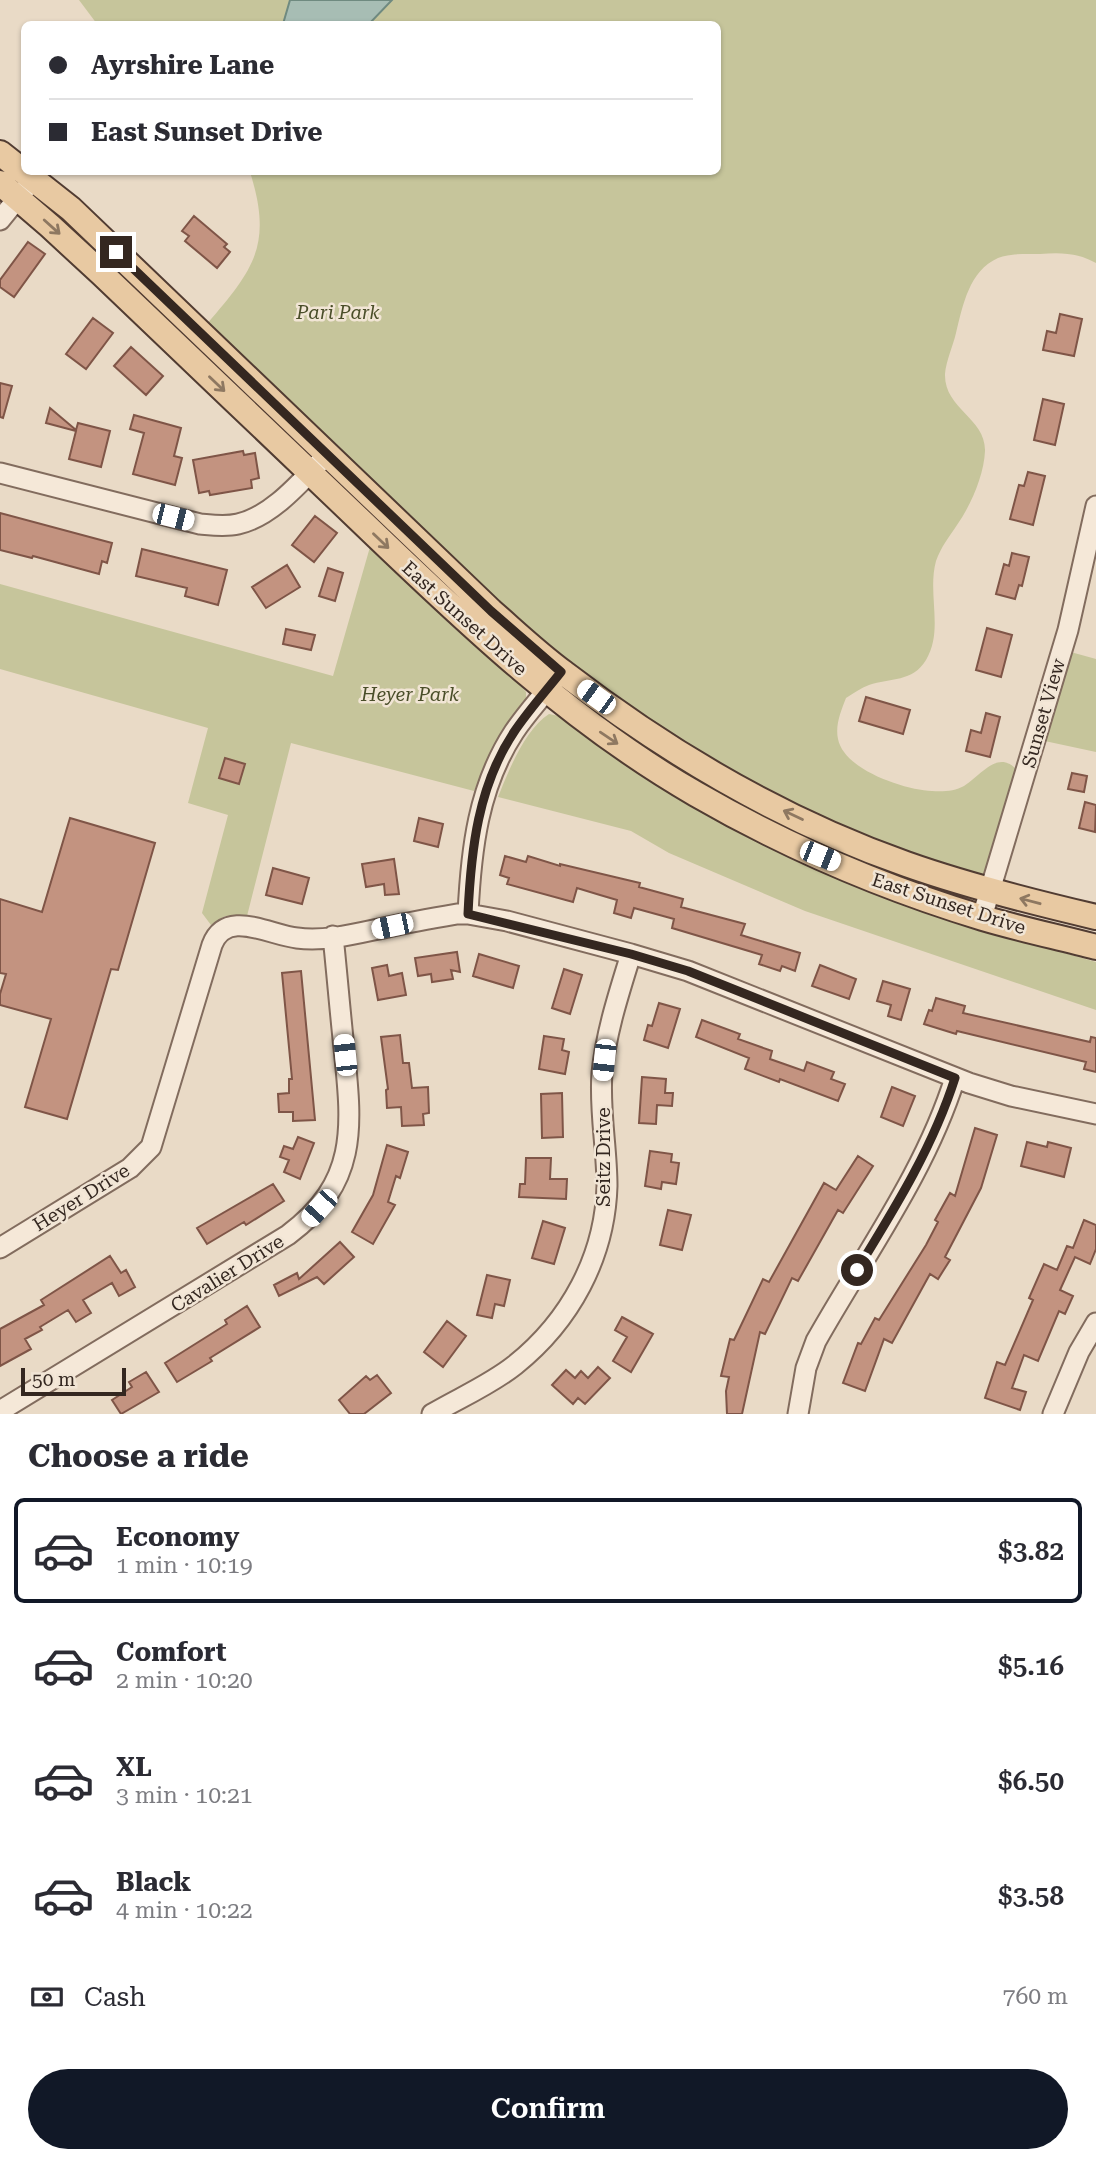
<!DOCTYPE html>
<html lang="en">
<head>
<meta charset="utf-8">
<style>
	body { margin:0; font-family:"Roboto Serif",serif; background:#f7f7f7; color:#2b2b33; height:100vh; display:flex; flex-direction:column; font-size:26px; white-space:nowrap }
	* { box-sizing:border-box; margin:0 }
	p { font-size:23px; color:#7c7c81 }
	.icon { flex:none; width:38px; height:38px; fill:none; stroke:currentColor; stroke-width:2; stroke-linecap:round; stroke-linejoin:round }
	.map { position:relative; height:1414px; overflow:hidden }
	.drawer { display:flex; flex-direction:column; background:#fff; flex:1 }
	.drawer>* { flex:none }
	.guide { position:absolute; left:21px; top:21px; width:700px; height:154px; border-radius:10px; box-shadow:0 2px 5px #0004; display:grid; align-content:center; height:154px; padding:0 28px; background:#fff }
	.scale { position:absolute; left:21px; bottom:18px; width:105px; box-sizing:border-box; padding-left:7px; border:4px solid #342720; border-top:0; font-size:19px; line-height:24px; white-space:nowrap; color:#342720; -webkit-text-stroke:5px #f1e5d5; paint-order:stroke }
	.end { position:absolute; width:32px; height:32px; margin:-16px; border:9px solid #342720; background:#fff; box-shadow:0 0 0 4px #fff }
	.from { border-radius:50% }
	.car { position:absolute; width:21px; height:42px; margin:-21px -10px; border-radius:9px; box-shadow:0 0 5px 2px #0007; background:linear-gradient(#fff 24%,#345 0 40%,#fff 0 76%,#345 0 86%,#fff 0) }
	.guide b { display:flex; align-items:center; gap:24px; height:66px; font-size:26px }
	.guide b+b { border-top:2px solid #e1e1e2 }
	.guide i { width:18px; height:18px; background:#2b2b33 }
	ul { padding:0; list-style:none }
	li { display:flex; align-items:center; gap:21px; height:105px; margin:0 14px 10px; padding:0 14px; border:4px solid transparent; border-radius:10px }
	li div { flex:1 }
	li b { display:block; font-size:26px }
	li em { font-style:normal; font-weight:600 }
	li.active { border-color:#111827 }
	li>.icon { width:63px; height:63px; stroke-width:1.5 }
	h2 { padding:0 28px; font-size:32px; line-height:84px }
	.pay { display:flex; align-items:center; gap:18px; height:77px; padding:0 28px; font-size:26px }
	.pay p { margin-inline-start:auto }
	.cta { display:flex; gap:14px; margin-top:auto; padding:14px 28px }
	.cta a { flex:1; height:80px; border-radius:42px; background:#111827; color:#fff; font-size:28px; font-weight:600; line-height:80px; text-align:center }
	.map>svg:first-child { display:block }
</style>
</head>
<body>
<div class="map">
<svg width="1096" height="1414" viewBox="0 0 1096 1414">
	<rect width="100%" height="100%" fill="#e9dac6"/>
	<!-- green -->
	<path fill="#c6c59b" d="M79,0H1096V263C1078,253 1061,252 1040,254C1028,254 1010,253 998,258C969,271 963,305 956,333C953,346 946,361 945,374C944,409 986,418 985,451C984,475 971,505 957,525C949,537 941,547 936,561C927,594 944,630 926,660C913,682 890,678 869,685C861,688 854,693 846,698C841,711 835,725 838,739C844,770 905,790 932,791C943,792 955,791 964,786C984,773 1000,746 1021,775L984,875L968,874C847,830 732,780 627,706C548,651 479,584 410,518C342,454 275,389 207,324C254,269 273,245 250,172H718V24H97Z
		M370,547L451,625L521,686L526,692V700L495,744L474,791L291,743L247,916H225L211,925L202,913L228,815L188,803L208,728L0,669V584L333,676Z
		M1067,651L1096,659V752L1040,740Z
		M549,714L559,716L640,772L1002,935L1096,962V1010L805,911L669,853L631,831L498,797C508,772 525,729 549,714Z"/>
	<!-- water -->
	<path fill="#a7bdb4" stroke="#6f8a80" stroke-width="2" d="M290,0H392L369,24H283Z"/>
	<!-- building -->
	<path fill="#c39380" stroke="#7f5547" stroke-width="2" d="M194,216L227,244L224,247L230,252L217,268L185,241L189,236L182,231Z
		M28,242L45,254L14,297L0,287V280Z
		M1060,314L1082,319L1074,356L1043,350L1047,331L1056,333Z
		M93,318L113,333L86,369L66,354Z
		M131,347L163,376L146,395L114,366Z
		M0,383L12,386L3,418L0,417Z
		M1043,399L1064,404L1055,445L1034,440Z
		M50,408L76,430L78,423L110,431L101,467L69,459L76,431L46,423Z
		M134,415L181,428L174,456L182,458L175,485L133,474L144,433L130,429Z
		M243,451L244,455L255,453L259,478L251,480L252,488L210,495L209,491L199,493L193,460Z
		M1028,472L1045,476L1033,525L1010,519L1019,485L1024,486Z
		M0,513L112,543L107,563L102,561L99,574L33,556L32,558L0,550Z
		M315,516L337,533L314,562L292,545Z
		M142,549L227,570L218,605L185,596L187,588L136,576Z
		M1012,553L1029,557L1022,586L1019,585L1015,599L996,594L1004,564L1009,566Z
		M287,565L300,587L266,608L252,587Z
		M328,568L343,573L335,601L319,596Z
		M987,628L1012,635L1001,677L976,670Z
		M286,629L315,635L311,650L283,644Z
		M866,697L910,710L903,734L859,721Z
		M986,713L1000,717L990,757L966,751L971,730L981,733Z
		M225,758L245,764L239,784L219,778Z
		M1072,773L1087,776L1084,792L1068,789Z
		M1085,802L1096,805L1095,832L1079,828Z
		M70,818L155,843L118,970L111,969L67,1119L25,1107L51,1019L0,1005V994L6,974L0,973V899L42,912Z
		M419,818L443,824L438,847L414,841Z
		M505,856L526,862L528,856L560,866V864L640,883L639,887L683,899L681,907L745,924L741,935L800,953L795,971L782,966L780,971L759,964L762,955L672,928L674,919L634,908L631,918L614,913L617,900L600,895L577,888L573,902L507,884L509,878L500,875Z
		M394,859L399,894L385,895L384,884L366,887L362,864Z
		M273,868L309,878L302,904L266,895Z
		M457,952L460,972L451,970L453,979L432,982L431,974L418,976L415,958Z
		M479,954L519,966L513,988L473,976Z
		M387,965L389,976L402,973L406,995L378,1000L372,968Z
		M820,965L856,979L849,999L812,986Z
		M564,969L582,975L570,1014L552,1008Z
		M301,971L315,1120L293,1121V1112H279L278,1094L289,1093V1079H292L282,973Z
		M883,981L910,989L901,1020L888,1016L891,1005L877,1001Z
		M936,998L965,1006L963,1013L1090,1042L1091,1037L1096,1038V1072L1084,1069L1086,1062L957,1031L956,1034L924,1024L929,1010L932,1011Z
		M659,1003L680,1009L668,1048L644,1040L648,1025L652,1026Z
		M702,1020L740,1034L738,1039L772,1051L770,1059L804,1071L807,1062L834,1072L831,1079L845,1084L838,1101L780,1079L779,1082L745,1069L749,1058L696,1037Z
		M400,1035L403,1063H409L412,1088L428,1087L429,1113L423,1114L424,1125L402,1126L401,1107L387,1108L386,1090L388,1089L381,1037Z
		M544,1036L564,1039L562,1050L569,1052L565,1074L539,1069Z
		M642,1077L666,1079L665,1093H673L672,1106L657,1105L656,1124L639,1123Z
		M892,1087L915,1096L903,1126L881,1117Z
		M562,1093L563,1137L542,1138L541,1094Z
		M975,1128L997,1135L981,1188L945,1257L950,1260L938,1279L930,1274L892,1343L884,1339L865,1391L843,1383L858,1343L861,1344L875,1318L879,1320L926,1245L938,1222L935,1220L950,1193L955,1196Z
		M298,1137L314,1143L300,1179L284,1172L289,1160L280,1157L284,1146L293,1149Z
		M1027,1142L1047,1147L1048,1142L1071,1148L1064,1177L1021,1166Z
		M387,1145L408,1152L400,1178L396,1176L388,1202L395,1205L373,1244L352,1232L373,1195Z
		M650,1151L672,1154L671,1162L679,1163L676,1184L662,1182L661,1189L645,1186Z
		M858,1156L873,1166L843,1213L838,1210L798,1281L792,1278L765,1334L760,1332L742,1414H727L726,1391L729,1377L721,1376L730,1339L734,1340L763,1279L769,1282L824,1183L836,1190Z
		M526,1158H551L550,1179H567L566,1199L519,1197L520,1184H525Z
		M273,1184L284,1201L246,1225L244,1222L207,1244L197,1228Z
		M668,1210L691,1215L682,1250L660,1245Z
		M1084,1220L1096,1225V1249L1090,1264L1075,1257L1060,1290L1073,1296L1065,1314L1059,1311L1038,1361L1024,1355L1012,1388L1026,1392L1020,1410L985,1398L997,1362L1005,1365L1033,1300L1029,1298L1044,1264L1057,1270L1067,1246L1073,1248Z
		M543,1221L565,1228L554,1264L532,1258Z
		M340,1242L354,1257L324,1284L317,1277L279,1296L274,1285L297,1273L299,1279Z
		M110,1256L121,1273L126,1270L135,1287L119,1296L112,1283L83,1300L91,1313L76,1322L68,1310L40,1327L42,1330L25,1339L31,1349L0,1366V1329L44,1305L41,1300Z
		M487,1275L510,1280L504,1306L495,1304L492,1318L477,1315Z
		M247,1306L260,1327L210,1358L212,1361L177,1382L165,1363L227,1324L225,1320Z
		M622,1317L653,1334L631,1372L613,1361L627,1337L615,1330Z
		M447,1321L466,1336L443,1367L424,1352Z
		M598,1367L610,1378L585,1404L578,1398L573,1404L552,1385L566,1370L575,1378L581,1371L588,1378Z
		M146,1372L159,1392L121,1414L112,1400L132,1387L129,1382Z
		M377,1375L391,1393L364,1414H350L339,1400L366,1376L370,1380Z"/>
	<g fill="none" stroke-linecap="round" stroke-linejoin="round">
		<!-- minor casing -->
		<g stroke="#826c5e" stroke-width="23">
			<path id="minor" d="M0,220L26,188
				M0,473L200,524C212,525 225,527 238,524C270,517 298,485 320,462
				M468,914C471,850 478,787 514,732C526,714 541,698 554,681
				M982,917L1068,630L1096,506
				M0,1248L130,1168L151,1147L212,945C226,908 269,935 297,938C326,942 359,933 388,927C411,922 434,918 457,914H468L507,921L631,954L688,971L969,1083L1011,1096L1096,1114
				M0,1411L288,1235C359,1182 352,1127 344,1048C340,1011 337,974 333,936
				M432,1414C459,1398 490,1385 515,1365C570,1321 605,1257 607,1186C607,1148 599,1110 602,1073C606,1032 619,993 631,954
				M798,1414L806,1368L816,1341C865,1254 925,1173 955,1078
				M1053,1414L1079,1352L1096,1323"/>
		</g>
		<!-- major casing -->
		<g stroke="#513c32" stroke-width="28">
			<path id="major" d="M0,153L71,209L491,611C515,632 538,654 564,673C667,752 784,821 906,864C968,886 1032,902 1096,917
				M0,183L50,226L102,274C189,357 277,441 364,524C468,624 571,722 696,794C786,846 884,888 983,918C1020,929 1058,937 1096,947"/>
		</g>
		<!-- minor -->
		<use href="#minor" stroke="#f5e8d8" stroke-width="19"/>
		<!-- major -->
		<use href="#major" stroke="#e8c9a2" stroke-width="24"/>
	</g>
	<!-- one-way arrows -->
	<defs><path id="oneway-shaft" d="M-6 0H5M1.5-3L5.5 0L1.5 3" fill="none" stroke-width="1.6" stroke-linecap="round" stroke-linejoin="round" transform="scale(1.75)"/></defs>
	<g stroke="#8e7861">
		<use href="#oneway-shaft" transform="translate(52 227) rotate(42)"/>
		<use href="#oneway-shaft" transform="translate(217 384) rotate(44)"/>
		<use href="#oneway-shaft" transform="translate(381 541) rotate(44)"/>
		<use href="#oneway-shaft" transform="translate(609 738) rotate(34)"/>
		<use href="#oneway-shaft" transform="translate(793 815) rotate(-155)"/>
		<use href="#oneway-shaft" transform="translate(1030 901) rotate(-165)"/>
	</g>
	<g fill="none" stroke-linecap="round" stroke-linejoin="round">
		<!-- route -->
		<path stroke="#342720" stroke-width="9" d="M116,252L491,611L561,672C546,691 528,711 514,732C478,786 471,850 468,914L631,954L688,971L955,1078C933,1147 895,1208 857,1270"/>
	</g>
	<g text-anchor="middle" stroke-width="5" stroke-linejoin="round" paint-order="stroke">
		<!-- park labels -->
		<g font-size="19" font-style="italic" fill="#4a4e29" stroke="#f1e5d5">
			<text x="338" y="319">Pari Park</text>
			<text x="410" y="701">Heyer Park</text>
		</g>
		<!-- street labels -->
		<g font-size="19" fill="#342720" stroke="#f1e5d5">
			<text transform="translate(465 618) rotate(42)" y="7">East Sunset Drive</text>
			<text transform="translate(1043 713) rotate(-74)" y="7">Sunset View</text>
			<text transform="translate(949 903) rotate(18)" y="7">East Sunset Drive</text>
			<text transform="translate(603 1157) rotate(-90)" y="7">Seitz Drive</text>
			<text transform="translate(81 1197) rotate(-32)" y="7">Heyer Drive</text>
			<text transform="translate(227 1273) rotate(-32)" y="7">Cavalier Drive</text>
		</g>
	</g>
</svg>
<div class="scale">50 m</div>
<i class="end from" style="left:857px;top:1270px"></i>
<i class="end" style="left:116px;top:252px"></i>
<i class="car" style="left:173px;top:517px;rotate:104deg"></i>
<i class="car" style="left:596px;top:697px;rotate:306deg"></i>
<i class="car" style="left:820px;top:856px;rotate:112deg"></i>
<i class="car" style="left:392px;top:926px;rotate:258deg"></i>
<i class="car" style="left:345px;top:1055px;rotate:354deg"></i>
<i class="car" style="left:604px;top:1060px;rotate:186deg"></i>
<i class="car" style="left:319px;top:1208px;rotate:222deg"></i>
<div class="guide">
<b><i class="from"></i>Ayrshire Lane</b>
<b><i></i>East Sunset Drive</b>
</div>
</div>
<section class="drawer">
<h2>Choose a ride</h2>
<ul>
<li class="active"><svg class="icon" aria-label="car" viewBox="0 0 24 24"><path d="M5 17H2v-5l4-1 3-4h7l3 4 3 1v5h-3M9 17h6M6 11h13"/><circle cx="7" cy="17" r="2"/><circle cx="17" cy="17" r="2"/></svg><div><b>Economy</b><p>1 min · 10:19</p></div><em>$3.82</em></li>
<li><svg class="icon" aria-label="car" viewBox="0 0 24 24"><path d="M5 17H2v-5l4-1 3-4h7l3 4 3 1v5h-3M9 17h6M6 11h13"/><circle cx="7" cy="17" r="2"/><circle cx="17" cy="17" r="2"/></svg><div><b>Comfort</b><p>2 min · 10:20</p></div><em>$5.16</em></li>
<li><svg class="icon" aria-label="car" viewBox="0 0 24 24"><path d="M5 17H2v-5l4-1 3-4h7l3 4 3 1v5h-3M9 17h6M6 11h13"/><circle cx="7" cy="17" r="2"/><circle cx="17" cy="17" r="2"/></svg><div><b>XL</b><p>3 min · 10:21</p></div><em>$6.50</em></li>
<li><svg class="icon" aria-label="car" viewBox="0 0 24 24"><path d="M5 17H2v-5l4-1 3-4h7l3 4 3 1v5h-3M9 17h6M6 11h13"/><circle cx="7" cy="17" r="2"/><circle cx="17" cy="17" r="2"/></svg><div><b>Black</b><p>4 min · 10:22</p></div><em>$3.58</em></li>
</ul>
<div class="pay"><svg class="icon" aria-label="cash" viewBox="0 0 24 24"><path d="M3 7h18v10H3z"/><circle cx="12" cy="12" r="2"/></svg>Cash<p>760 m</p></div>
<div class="cta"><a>Confirm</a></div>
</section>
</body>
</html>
